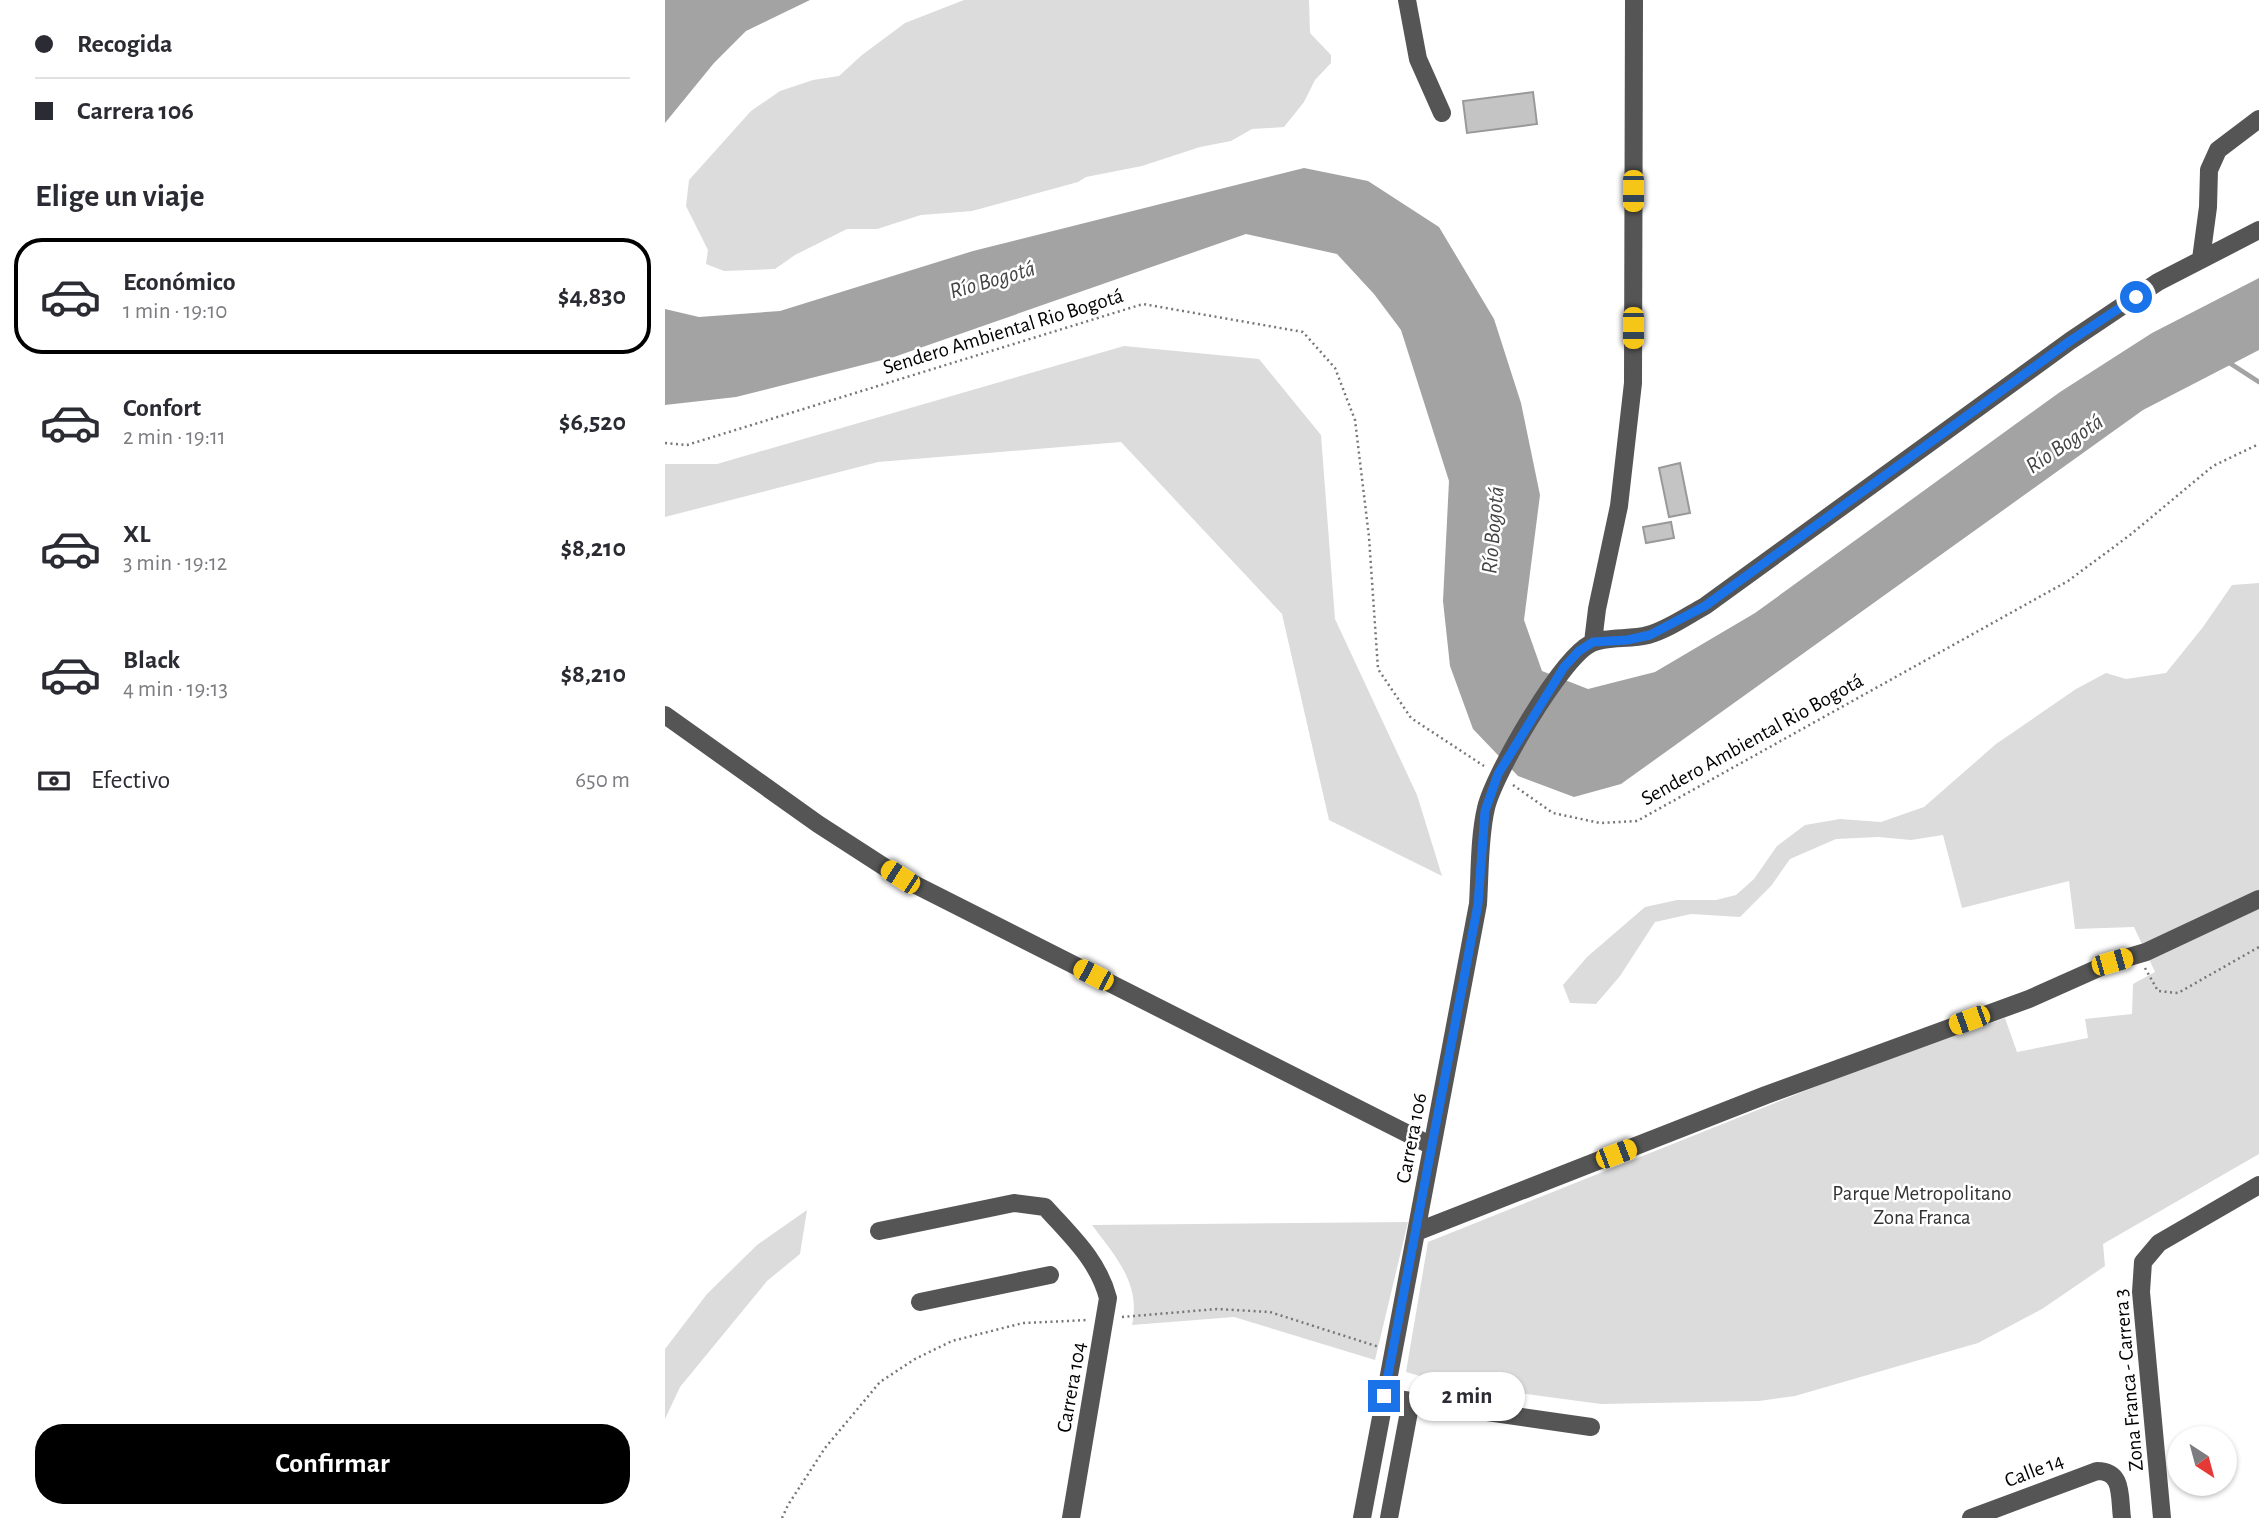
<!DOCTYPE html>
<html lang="es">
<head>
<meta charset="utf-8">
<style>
	body { margin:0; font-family:"Alegreya Sans",sans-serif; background:#f7f7f7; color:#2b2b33; height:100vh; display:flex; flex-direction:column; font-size:26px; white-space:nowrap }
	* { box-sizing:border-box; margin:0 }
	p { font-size:23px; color:#7c7c81 }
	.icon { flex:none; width:38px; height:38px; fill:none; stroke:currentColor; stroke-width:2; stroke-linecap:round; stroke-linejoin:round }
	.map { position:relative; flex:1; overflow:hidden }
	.details { display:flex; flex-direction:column; background:#fff; width:665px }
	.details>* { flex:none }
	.hud { display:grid; align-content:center; height:154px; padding:0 35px; background:#fff }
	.needle { width:46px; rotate:144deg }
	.tools { position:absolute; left:1502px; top:1426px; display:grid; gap:14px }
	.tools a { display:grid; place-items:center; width:70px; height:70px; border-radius:50%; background:#fff; box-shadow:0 2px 5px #0004; font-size:35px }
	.end { position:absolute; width:32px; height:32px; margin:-16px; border:9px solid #1a73e8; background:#fff; box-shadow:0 0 0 4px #fff }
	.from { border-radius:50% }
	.bubble { position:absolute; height:49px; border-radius:24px; background:#fff; box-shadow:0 2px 5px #0004; font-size:23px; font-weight:700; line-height:49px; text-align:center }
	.car { position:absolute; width:21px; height:42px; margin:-21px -10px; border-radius:9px; box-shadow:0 0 5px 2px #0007; background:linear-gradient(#f5c518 24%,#345 0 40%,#f5c518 0 76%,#345 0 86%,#f5c518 0) }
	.hud b { display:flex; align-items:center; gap:24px; height:66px; font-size:26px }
	.hud b+b { border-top:2px solid #e1e1e2 }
	.hud i { width:18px; height:18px; background:#2b2b33 }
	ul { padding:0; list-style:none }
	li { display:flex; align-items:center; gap:21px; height:116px; margin:0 14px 10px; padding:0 21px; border:4px solid transparent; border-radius:28px }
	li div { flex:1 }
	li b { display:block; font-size:26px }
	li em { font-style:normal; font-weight:700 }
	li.selected { border-color:#000 }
	li>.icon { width:63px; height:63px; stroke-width:1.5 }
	h2 { padding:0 35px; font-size:32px; line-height:84px }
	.pay { display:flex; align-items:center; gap:18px; height:77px; padding:0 35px; font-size:26px }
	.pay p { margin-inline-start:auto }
	.button { display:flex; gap:14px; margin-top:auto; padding:14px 35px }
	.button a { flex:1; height:80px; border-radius:28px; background:#000; color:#fff; font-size:28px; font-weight:700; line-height:80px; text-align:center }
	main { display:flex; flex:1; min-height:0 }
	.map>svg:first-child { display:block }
</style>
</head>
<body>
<main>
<section class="details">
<div class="hud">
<b><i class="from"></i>Recogida</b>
<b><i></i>Carrera 106</b>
</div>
<h2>Elige un viaje</h2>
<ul>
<li class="selected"><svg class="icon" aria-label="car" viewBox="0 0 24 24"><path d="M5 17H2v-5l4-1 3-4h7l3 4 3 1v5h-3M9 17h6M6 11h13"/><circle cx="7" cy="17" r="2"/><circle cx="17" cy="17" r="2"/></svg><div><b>Económico</b><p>1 min · 19:10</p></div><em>$4,830</em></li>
<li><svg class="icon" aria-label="car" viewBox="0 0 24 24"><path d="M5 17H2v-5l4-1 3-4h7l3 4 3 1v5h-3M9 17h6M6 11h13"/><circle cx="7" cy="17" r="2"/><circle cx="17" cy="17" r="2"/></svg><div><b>Confort</b><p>2 min · 19:11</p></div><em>$6,520</em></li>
<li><svg class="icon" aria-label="car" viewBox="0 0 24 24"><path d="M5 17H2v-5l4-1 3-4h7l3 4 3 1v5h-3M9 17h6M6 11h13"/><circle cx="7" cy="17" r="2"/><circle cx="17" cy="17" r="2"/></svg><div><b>XL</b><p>3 min · 19:12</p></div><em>$8,210</em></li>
<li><svg class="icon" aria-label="car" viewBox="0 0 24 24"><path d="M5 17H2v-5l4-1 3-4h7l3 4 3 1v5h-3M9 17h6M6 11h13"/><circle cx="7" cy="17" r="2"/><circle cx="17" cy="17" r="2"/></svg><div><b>Black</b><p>4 min · 19:13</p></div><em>$8,210</em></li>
</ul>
<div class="pay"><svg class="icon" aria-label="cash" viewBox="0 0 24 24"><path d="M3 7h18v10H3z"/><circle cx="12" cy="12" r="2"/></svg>Efectivo<p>650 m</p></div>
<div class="button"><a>Confirmar</a></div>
</section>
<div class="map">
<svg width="1594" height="1518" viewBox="0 0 1594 1518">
	<rect width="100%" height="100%" fill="#fff"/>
	<!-- green -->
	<path fill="#dcdcdc" d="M299,0H644L645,33L666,55V63L650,80L639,102L619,127L587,129L566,141L535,147L477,166L421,177L413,182L307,211L256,215L212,229H182L130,255L110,269L59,271L41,264L43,250L21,206L24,180L86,111L115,91L148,80L174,76L197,55L240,23Z
		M459,346L594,359L656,435L670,619L752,795L777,876L664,820L617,614L456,442L213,462L0,517V464H52Z
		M1594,583V1154L1438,1244L1440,1266L1377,1309L1313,1343L1130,1396L1094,1401L936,1404L779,1383L741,1372L763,1242L1217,1060L1340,1018L1352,1052L1423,1038L1420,1019L1467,1014L1468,984L1490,972L1469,927L1410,929L1404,881L1297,908L1278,835L1246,840L1213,837L1171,839L1125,859L1106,886L1075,917L1026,914L990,922L955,976L931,1004L905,1003L898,985L922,957L980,907L1012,900H1051L1071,895L1089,879L1112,846L1140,825L1175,819L1216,822L1259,807L1331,744L1411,689L1441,673L1461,679L1501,673L1538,627L1567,585Z
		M142,1210L135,1254L102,1281L15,1387L0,1419V1349L42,1294L92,1245Z
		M743,1222L710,1360L569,1317L467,1325C476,1284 451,1257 427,1225Z"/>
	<!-- water -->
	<path fill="#a3a3a3" d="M0,0H145L81,31L49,63L0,123Z
		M639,168L703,181L774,227L829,319L856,403L875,495L859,620L877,671L923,689L990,672L1090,613L1395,392L1487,333L1594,278V350L1478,410L956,784L909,797L853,776L808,729L785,666L778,601L784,481L736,330L709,294L672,254L581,234L229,357L71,397L0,405V309L34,317L115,311L308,251Z"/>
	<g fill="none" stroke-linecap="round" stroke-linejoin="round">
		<!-- stream -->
		<path stroke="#a3a3a3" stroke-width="4.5" d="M1563,362L1594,382"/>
	</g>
	<!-- building -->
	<path fill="#c4c4c4" stroke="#999" stroke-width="2" d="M868,92L872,124L802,133L798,101Z
		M1015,463L1025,513L1004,517L994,468Z
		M1006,522L1009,538L981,543L978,527Z"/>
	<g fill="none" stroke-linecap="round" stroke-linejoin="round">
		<!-- path -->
		<path stroke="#777" stroke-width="2.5" stroke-dasharray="2 3.5" stroke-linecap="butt" d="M0,443L22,445L478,304L638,332L670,368L690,420L704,537L713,669L746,718L819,766
			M848,785L888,813L935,823L972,821L1403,581L1465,535L1548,466L1594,444
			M1480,968L1493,991L1513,993L1594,947
			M457,1317L552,1309L605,1312L714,1347
			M117,1518L123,1505L160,1448L215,1382L250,1359L287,1341L358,1323L423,1320"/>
		<!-- minor -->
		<path stroke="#555" stroke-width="18" d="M742,0L753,59L777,113
			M1536,259L1543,207L1544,170L1553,150L1594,119
			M928,642L932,609L954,506L968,383L969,0
			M0,715L153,824L235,877L767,1146
			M214,1231L349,1203L380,1207C406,1236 433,1260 443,1298L406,1518
			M751,1232L1101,1095L1364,999L1447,962L1481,952L1594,899
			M255,1302L385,1275
			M719,1397L746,1401L724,1518
			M746,1401L926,1427
			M697,1518L813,904C815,873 814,838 821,808C829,774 895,660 925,644C940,636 965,640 983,635C1002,630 1022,616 1040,606L1405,341L1493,282L1594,230
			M1306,1518L1432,1471C1459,1471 1454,1497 1457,1518
			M1497,1518L1476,1292L1478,1262L1494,1243L1594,1185"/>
	</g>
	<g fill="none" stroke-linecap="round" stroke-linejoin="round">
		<!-- route -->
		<path stroke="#1a73e8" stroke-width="9" d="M719,1396L813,904L820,811L833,774L899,667L914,651L928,642L962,640L985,635L1040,606L1405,341L1471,297"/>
	</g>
	<g text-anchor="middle" stroke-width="5" stroke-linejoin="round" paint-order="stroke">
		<!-- street labels -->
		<g font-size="21" fill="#000" stroke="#fff">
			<text transform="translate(338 331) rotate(-17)" y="7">Sendero Ambiental Rio Bogotá</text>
			<text transform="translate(1087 739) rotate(-29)" y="7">Sendero Ambiental Rio Bogotá</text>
			<text transform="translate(746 1138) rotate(-79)" y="7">Carrera 106</text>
			<text transform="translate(1463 1380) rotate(-95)" y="7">Zona Franca - Carrera 3</text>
			<text transform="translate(406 1387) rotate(-80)" y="7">Carrera 104</text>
			<text transform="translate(1369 1470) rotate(-21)" y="7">Calle 14</text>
		</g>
		<!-- park labels -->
		<g font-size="21" fill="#333" stroke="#fff">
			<text x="1257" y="1200">Parque Metropolitano<tspan x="1257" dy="24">Zona Franca</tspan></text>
		</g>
		<!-- water labels -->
		<g font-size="23" font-style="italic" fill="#444" stroke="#fff">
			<text transform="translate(327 279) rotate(-16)" y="8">Río Bogotá</text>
			<text transform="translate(1399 443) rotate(-34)" y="8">Río Bogotá</text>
			<text transform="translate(827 530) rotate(-85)" y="8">Río Bogotá</text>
		</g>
	</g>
</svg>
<div class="tools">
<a><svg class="needle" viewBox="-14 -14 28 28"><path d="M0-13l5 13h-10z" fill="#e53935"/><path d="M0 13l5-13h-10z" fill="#7c7c81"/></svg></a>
</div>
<i class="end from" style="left:1471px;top:297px"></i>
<i class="end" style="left:719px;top:1396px"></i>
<div class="bubble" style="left:744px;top:1372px;width:116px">2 min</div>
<i class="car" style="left:968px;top:191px;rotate:180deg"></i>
<i class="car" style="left:968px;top:328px;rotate:180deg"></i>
<i class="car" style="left:235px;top:877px;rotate:303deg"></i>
<i class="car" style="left:1447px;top:962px;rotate:74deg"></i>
<i class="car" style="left:428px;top:975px;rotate:297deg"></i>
<i class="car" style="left:1304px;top:1020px;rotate:250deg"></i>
<i class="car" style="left:951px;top:1154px;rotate:69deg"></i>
</div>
</main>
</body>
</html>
